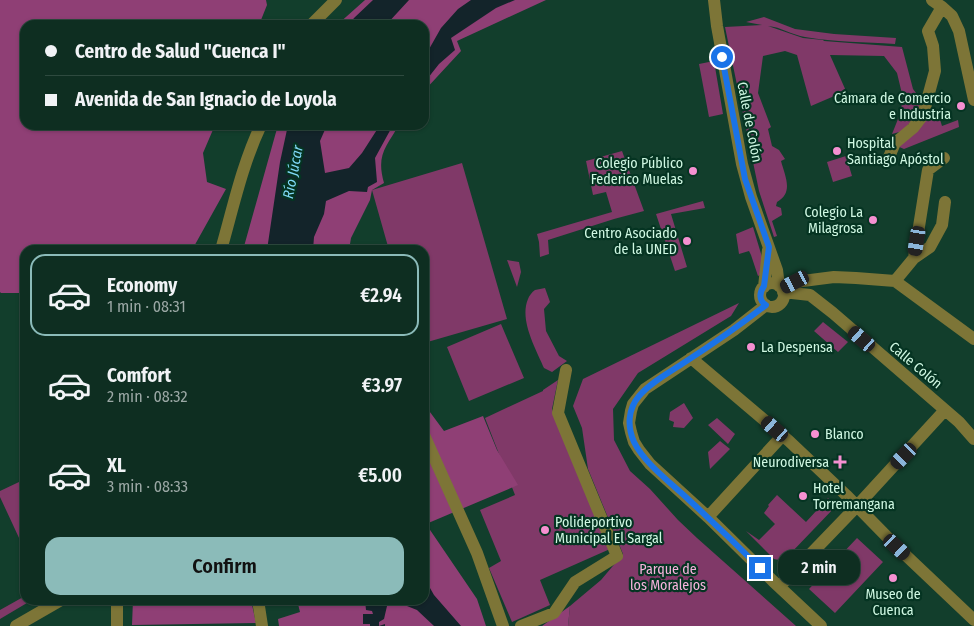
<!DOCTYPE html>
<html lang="en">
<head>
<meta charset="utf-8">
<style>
	body { margin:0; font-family:"Fira Sans Condensed",sans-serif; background:#17362a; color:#f1f3f6; height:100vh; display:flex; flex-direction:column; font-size:19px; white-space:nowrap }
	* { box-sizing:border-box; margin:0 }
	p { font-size:16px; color:#9ba8a5 }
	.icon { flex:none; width:28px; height:28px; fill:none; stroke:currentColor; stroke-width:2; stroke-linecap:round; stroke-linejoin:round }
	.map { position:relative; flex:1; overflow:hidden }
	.details { position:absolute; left:20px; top:245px; width:409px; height:360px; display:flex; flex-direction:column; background:#0e2e21; border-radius:15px; box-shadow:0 1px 4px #0004,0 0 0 1px #2e4a3f }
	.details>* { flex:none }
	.guide { position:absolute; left:20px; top:20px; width:409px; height:110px; border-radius:15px; box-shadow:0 1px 4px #0004,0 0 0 1px #2e4a3f; display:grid; align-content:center; height:110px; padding:0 25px; background:#0e2e21 }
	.end { position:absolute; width:22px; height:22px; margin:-11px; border:6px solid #1a73e8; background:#fff; box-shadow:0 0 0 2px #fff }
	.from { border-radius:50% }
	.bubble { position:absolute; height:35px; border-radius:15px; background:#0e2e21; box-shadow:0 1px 4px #0004,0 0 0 1px #2e4a3f; font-size:16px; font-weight:600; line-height:35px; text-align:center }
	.car { position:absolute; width:15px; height:30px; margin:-15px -8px; border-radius:6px; box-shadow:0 0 4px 1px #0007; background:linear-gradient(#222 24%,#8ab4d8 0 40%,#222 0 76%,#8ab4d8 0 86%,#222 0) }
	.guide b { display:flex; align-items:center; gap:18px; height:48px; font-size:19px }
	.guide b+b { border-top:1px solid #2e4a3f }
	.guide i { width:12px; height:12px; background:#f1f3f6 }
	ul { padding:9px 0 0; list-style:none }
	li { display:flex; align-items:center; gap:15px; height:82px; margin:0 10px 8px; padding:0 15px; border:2px solid transparent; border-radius:15px }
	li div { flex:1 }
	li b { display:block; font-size:19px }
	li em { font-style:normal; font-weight:600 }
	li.active { border-color:#8bbbb9 }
	li>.icon { width:45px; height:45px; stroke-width:1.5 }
	.cta { display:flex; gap:10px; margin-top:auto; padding:10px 25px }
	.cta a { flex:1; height:58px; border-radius:15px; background:#8bbbb9; color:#111; font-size:20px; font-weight:600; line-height:58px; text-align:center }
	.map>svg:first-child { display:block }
</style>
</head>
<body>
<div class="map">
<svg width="974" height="626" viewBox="0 0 974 626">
	<rect width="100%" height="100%" fill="#123e2c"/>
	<!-- green -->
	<path fill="#803968" d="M764,17L795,29L834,34L896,38L895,44C865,42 835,42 805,37C792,35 781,27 768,26L803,38L823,40L824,41L902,47L913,89L922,101L913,119L903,131L892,134L900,114L903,98L897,73L884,56L830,55L846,91L811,106L797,55L785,51L763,56L758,93L771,127L768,129L772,146L779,150L785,159L781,161C785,176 794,193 777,202L776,206L781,208L782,215L772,221L777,236L774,237L759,191L725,27L762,25L746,22Z
		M714,61L723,114L709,117L699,64Z
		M937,110L942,126L958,120L959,127L904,149L897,146L923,121Z
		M622,151L644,211L614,219L548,240L549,254L540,257L539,242L537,234L612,212L606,192L593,195L586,161Z
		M846,156L852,176L833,182L827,162Z
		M462,163L507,319L424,343V250H389L372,190Z
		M703,201L705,208L671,214L687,267L675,271L656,214Z
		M753,227L762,257V274L758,276L751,255L749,251L739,254L736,234Z
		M507,260L519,262L521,272L517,287Z
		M545,288L550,302L544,309L546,331L559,356L567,361L552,372L544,368C536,349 519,320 528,299C529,296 532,292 535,290Z
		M739,303L731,316L638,373L613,409L614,440L630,471L650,489L678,520L697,538L796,626H568L570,606L601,580L623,554L588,469L582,428L573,406L583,379Z
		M823,322L848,342L838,352L814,331Z
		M501,324L524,378L469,401L447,347Z
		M558,380L552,409L610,549L540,580L550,605L512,622L489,568L501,561L480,510L515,495L485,418L543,391V390Z
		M684,403L693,418L684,428L673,427L674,422L669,420L670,412Z
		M717,418L735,434L728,444L708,425Z
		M720,441L730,449L710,469L708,452Z
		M19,482L25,489V528L20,540L0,497V491Z
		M777,495L806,522L828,498L836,506L789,555C784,559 780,561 774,559L746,531L759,540L775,524L764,513L769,506L768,505Z
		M857,538L883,562L835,613L809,589Z
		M25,596V600H32L0,619V610Z"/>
	<!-- forest -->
	<path fill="#8f3f75" d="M0,0H266L267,5L259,25H25V125H215L203,153L207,182L226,189L192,250H25V293H1L0,292Z
		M365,0H546L457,41L461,51L424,91V25H337Z
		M278,125H399C386,147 376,155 384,183L372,190L370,200L351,238L349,250H243Z
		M424,404L444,431L483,416L497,450L518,485L426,524L477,599L486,626H279L278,619L300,612L297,600H424Z
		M133,600H251L256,623L132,625Z
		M570,606L568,626H542Z"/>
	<!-- water -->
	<path fill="#13242a" d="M373,0H409L386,25H349L354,18Z
		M471,0H515L496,8L451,38L455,50L439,64L424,83V58L441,28L458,9Z
		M288,125H327L320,141L325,173L349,168L362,153L380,125H393L375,158L377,182L368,187L367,192L349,191L326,201L324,214L314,237L313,250H267L280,162Z
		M424,571L426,581L434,595L461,626H434L417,610L407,606L401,600H424Z
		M365,600H385L380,601L378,604L387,606L384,619L379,622V626L385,624V626H370V624H363V614H373L372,611L366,610Z"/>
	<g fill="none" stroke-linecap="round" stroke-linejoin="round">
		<!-- minor -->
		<path stroke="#7d7537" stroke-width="12" d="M714,0L717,26L742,164L751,197L777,270L779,286
			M932,0L942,7L952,16L959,31L974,100
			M311,25L336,0
			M889,157L895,143L913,128L923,115L935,71L933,46L928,31L942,7
			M221,250C233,208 242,165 261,125
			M914,258L930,247L942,225L945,202
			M895,281L914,258L928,170L944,158
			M760 295a12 12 0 1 1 24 0a12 12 0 1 1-24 0Z
			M764,287L768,250
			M782,289L795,282L834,277L856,278L895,281L974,339
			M783,292L810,295L833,313L959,422L974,439
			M766,305L734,330L645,389L633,404L631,411L629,423L631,432L634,442L639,450L650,464L708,517L773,581L821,626
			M691,358L789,441L846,495L897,547L974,620
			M424,435L477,553L503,626
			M708,517L783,435
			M780,586L856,507L945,410
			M117,600V626
			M258,600L262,626
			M16,626L61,600
			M521,626L554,613L575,582L617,556L558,413L566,370"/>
	</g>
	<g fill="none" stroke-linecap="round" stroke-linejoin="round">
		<!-- route -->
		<path stroke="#1a73e8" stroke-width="6" d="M722,57L745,179L769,247L764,286C759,293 759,301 766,305C740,325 713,344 685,362C670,372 651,382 639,396C628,409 627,426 634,442C644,463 672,484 689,500C713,522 737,545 760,568"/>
	</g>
	<!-- markers -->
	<g fill="#f590d1" stroke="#053422" stroke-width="2">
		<circle cx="961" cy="106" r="5"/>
		<circle cx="837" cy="151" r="5"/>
		<circle cx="693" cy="171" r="5"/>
		<circle cx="873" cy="220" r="5"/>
		<circle cx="687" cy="241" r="5"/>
		<circle cx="751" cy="347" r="5"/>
		<circle cx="815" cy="434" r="5"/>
		<path d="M837.5 454.5h5v5h5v5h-5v5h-5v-5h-5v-5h5z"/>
		<circle cx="803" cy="496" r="5"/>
		<circle cx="545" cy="530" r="5"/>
		<circle cx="893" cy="578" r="5"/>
	</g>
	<g text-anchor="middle" stroke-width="4.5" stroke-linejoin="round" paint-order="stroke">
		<!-- poi labels -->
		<g font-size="14" fill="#d0f8e3" stroke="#053422" text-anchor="end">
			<text x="951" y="103">Cámara de Comercio<tspan x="951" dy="16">e Industria</tspan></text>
			<text x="847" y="148" text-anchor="start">Hospital<tspan x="847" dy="16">Santiago Apóstol</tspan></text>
			<text x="683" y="168">Colegio Público<tspan x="683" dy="16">Federico Muelas</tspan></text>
			<text x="863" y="217">Colegio La<tspan x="863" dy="16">Milagrosa</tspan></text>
			<text x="677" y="238">Centro Asociado<tspan x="677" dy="16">de la UNED</tspan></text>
			<text x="761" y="352" text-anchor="start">La Despensa</text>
			<text x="825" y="439" text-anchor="start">Blanco</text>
			<text x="829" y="467">Neurodiversa</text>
			<text x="813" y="493" text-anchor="start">Hotel<tspan x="813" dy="16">Torremangana</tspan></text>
			<text x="555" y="527" text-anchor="start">Polideportivo<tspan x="555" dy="16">Municipal El Sargal</tspan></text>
			<text x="893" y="599" text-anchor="middle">Museo de<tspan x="893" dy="16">Cuenca</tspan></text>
		</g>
		<!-- street labels -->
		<g font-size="14" fill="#d0f8e3" stroke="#053422">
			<text transform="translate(750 122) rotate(79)" y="5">Calle de Colón</text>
			<text transform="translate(916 365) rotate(40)" y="5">Calle Colón</text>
		</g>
		<!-- park labels -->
		<g font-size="14" fill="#f7b3dd" stroke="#053422">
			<text x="668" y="574">Parque de<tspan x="668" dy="16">los Moralejos</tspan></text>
		</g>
		<!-- water labels -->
		<g font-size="15" font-style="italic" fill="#81d9f7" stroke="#053422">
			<text transform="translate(293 172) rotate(-79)" y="5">Río Júcar</text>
		</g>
	</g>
</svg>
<i class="end from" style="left:722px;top:57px"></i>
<i class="end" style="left:760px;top:568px"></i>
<div class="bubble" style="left:778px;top:550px;width:82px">2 min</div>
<i class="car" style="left:917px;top:241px;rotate:189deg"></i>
<i class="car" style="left:795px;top:282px;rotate:243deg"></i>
<i class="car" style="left:862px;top:339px;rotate:311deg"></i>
<i class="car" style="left:775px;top:429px;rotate:311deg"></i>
<i class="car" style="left:904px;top:456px;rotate:224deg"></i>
<i class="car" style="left:897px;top:547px;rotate:133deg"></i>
<div class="guide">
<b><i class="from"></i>Centro de Salud &quot;Cuenca I&quot;</b>
<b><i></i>Avenida de San Ignacio de Loyola</b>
</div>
<section class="details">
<ul>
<li class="active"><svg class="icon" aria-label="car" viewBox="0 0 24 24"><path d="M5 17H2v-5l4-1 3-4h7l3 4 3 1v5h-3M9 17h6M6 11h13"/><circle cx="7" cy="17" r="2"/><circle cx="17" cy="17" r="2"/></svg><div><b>Economy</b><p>1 min · 08:31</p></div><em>€2.94</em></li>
<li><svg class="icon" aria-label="car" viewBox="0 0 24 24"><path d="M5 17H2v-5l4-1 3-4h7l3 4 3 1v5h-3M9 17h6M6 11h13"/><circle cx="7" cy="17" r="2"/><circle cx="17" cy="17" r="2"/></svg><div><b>Comfort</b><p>2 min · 08:32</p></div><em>€3.97</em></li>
<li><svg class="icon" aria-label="car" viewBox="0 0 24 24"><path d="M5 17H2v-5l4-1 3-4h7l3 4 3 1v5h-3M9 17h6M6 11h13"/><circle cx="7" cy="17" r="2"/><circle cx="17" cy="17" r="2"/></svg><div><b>XL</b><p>3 min · 08:33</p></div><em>€5.00</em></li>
</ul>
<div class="cta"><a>Confirm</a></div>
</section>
</div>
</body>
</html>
